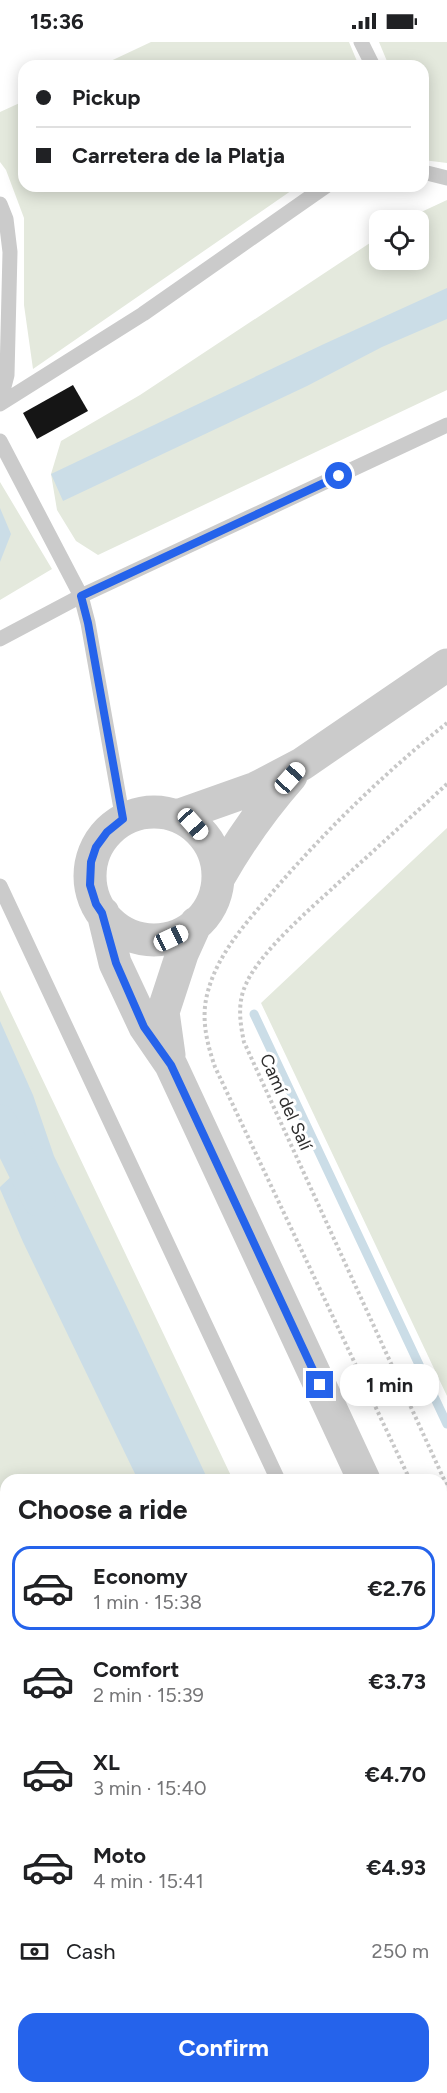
<!DOCTYPE html>
<html lang="en">
<head>
<meta charset="utf-8">
<style>
	body { margin:0; font-family:Figtree,sans-serif; background:#f6f6f6; color:#202124; height:100vh; display:flex; flex-direction:column; font-size:22px; white-space:nowrap }
	* { box-sizing:border-box; margin:0 }
	p { font-size:20px; color:#757577 }
	.icon { flex:none; width:33px; height:33px; fill:none; stroke:currentColor; stroke-width:2; stroke-linecap:round; stroke-linejoin:round }
	.map { position:relative; flex:1; overflow:hidden }
	.sheet { position:absolute; left:0px; top:1432px; width:447px; height:620px; display:flex; flex-direction:column; background:#fff; border-radius:18px 18px 0 0; box-shadow:0 3px 15px #0003 }
	.sheet>* { flex:none }
	.guide { position:absolute; left:18px; top:18px; width:411px; height:132px; border-radius:18px; box-shadow:0 3px 15px #0003; display:grid; align-content:center; height:132px; padding:0 18px; background:#fff }
	.tools { position:absolute; left:369px; top:168px; display:grid; gap:12px }
	.tools a { display:grid; place-items:center; width:60px; height:60px; border-radius:12px; background:#fff; box-shadow:0 3px 15px #0003; font-size:30px }
	.end { position:absolute; width:27px; height:27px; margin:-14px; border:8px solid #2563eb; background:#fff; box-shadow:0 0 0 3px #fff }
	.from { border-radius:50% }
	.bubble { position:absolute; height:42px; border-radius:18px; background:#fff; box-shadow:0 3px 15px #0003; font-size:20px; font-weight:700; line-height:42px; text-align:center }
	.car { position:absolute; width:18px; height:36px; margin:-18px -9px; border-radius:8px; box-shadow:0 0 4px 2px #0007; background:linear-gradient(#fff 24%,#345 0 40%,#fff 0 76%,#345 0 86%,#fff 0) }
	.guide b { display:flex; align-items:center; gap:21px; height:57px; font-size:22px }
	.guide b+b { border-top:2px solid #e0e0e0 }
	.guide i { width:15px; height:15px; background:#202124 }
	ul { padding:0; list-style:none }
	li { display:flex; align-items:center; gap:18px; height:84px; margin:0 12px 9px; padding:0 6px; border:3px solid transparent; border-radius:18px }
	li div { flex:1 }
	li b { display:block; font-size:22px }
	li em { font-style:normal; font-weight:700 }
	li.current { border-color:#2563eb }
	li>.icon { width:54px; height:54px; stroke-width:1.5 }
	h2 { padding:0 18px; font-size:27px; line-height:72px }
	.pay { display:flex; align-items:center; gap:15px; height:66px; padding:0 18px; font-size:22px }
	.pay p { margin-inline-start:auto }
	.action { display:flex; gap:12px; margin-top:auto; padding:12px 18px }
	.action a { flex:1; height:69px; border-radius:18px; background:#2563eb; color:#fff; font-size:24px; font-weight:700; line-height:69px; text-align:center }
	.status { display:flex; justify-content:space-between; align-items:center; height:42px; padding:0 30px; background:#fff; direction:ltr }
	.status svg { height:16px; fill:currentColor }
	.map>svg:first-child { display:block }
</style>
</head>
<body>
<div class="status"><b>15:36</b><svg viewBox="0 0 49 12"><path d="M0 12V9h3v3zM5 12V6h3v6zM10 12V3h3v9zM15 12V0h3v12zM26 1h20v11H26zM47 4h2v5h-2z"/></svg></div>
<div class="map">
<svg width="447" height="2051" viewBox="0 0 447 2051">
	<rect width="100%" height="100%" fill="#fff"/>
	<!-- green -->
	<path fill="#e4e9dd" d="M151,0H349L359,24H100Z
		M379,0H447V121L423,118V24H389Z
		M24,59V144H298L33,327L24,263V176L6,128L0,120V70Z
		M447,158V348L98,513L76,499L57,468L51,432L61,399L140,353L379,195L380,218H418V178H404Z
		M0,440L52,527L0,558Z
		M447,786V1354L261,961Z
		M0,948L233,1438H6V2046H441V1876L447,1889V2051H0Z"/>
	<!-- water -->
	<path fill="#cbdde7" d="M447,246V277L382,305L307,344L63,459L51,432L324,302Z
		M0,466L11,492L0,520Z
		M0,979L33,1053L54,1114L128,1267L208,1438H138L23,1200L0,1147V1145L18,1128L19,1113L0,1109Z
		M441,1913L447,1926V2051H436L433,2046H441Z"/>
	<g fill="none" stroke-linecap="round" stroke-linejoin="round">
		<!-- stream -->
		<path stroke="#cbdde7" stroke-width="9" d="M254,972L447,1382"/>
		<!-- canal -->
		<path stroke="#cbdde7" stroke-width="33" d="M0,1079L39,1158"/>
	</g>
	<!-- building -->
	<path fill="#151515" d="M73,343L88,369L37,397L23,371Z"/>
	<g fill="none" stroke-linecap="round" stroke-linejoin="round">
		<!-- path -->
		<path stroke="#c8c8c8" stroke-width="4" stroke-dasharray="3 3" stroke-linecap="butt" d="M447,742C410,776 372,810 335,844C309,868 260,910 246,942C237,961 240,981 244,1000L447,1444
			M410,1438L215,1025C207,1002 201,977 207,953C216,914 245,882 270,853C323,791 383,732 447,681
			M441,1506L447,1518"/>
		<!-- service -->
		<path stroke="#cbcbcb" stroke-width="15" d="M361,0L373,24
			M423,130L447,136
			M0,162L6,177L10,210L7,333L0,360
			M0,362L143,272L326,144
			M0,399L81,554L88,581L123,778
			M0,597L81,554L447,383
			M0,844L278,1438
			M441,1786L447,1799"/>
		<!-- tertiary -->
		<path stroke="#cbcbcb" stroke-width="33" d="M90 834a64 64 0 1 1 128 0a64 64 0 1 1-128 0Z
			M177,774L256,746L302,722L447,623
			M218,837C240,798 261,768 291,734
			M103,871L115,921L145,985L171,1023L364,1438
			M169,1013L163,970L182,912L196,881
			M441,1602L447,1615"/>
	</g>
	<g fill="none" stroke-linecap="round" stroke-linejoin="round">
		<!-- route -->
		<path stroke="#2563eb" stroke-width="8" d="M320,1343L171,1023L144,985L116,921L102,871L96,862L90,843L91,820L96,805L107,790L123,777L88,581L81,554L339,434"/>
	</g>
	<g text-anchor="middle" stroke-width="6" stroke-linejoin="round" paint-order="stroke">
		<!-- street labels -->
		<g font-size="18" fill="#2e2e2e" stroke="#fff">
			<text transform="translate(286 1060) rotate(66)" y="6">Camí del Salí</text>
		</g>
	</g>
</svg>
<div class="tools">
<a><svg class="icon" aria-label="locate" viewBox="0 0 24 24"><circle cx="12" cy="12" r="6"/><path d="M12 2v4M12 18v4M2 12h4M18 12h4"/></svg></a>
</div>
<i class="end from" style="left:339px;top:434px"></i>
<i class="end" style="left:320px;top:1343px"></i>
<div class="bubble" style="left:340px;top:1322px;width:99px">1 min</div>
<i class="car" style="left:290px;top:736px;rotate:42deg"></i>
<i class="car" style="left:193px;top:782px;rotate:138deg"></i>
<i class="car" style="left:171px;top:896px;rotate:65deg"></i>
<div class="guide">
<b><i class="from"></i>Pickup</b>
<b><i></i>Carretera de la Platja</b>
</div>
<section class="sheet">
<h2>Choose a ride</h2>
<ul>
<li class="current"><svg class="icon" aria-label="car" viewBox="0 0 24 24"><path d="M5 17H2v-5l4-1 3-4h7l3 4 3 1v5h-3M9 17h6M6 11h13"/><circle cx="7" cy="17" r="2"/><circle cx="17" cy="17" r="2"/></svg><div><b>Economy</b><p>1 min · 15:38</p></div><em>€2.76</em></li>
<li><svg class="icon" aria-label="car" viewBox="0 0 24 24"><path d="M5 17H2v-5l4-1 3-4h7l3 4 3 1v5h-3M9 17h6M6 11h13"/><circle cx="7" cy="17" r="2"/><circle cx="17" cy="17" r="2"/></svg><div><b>Comfort</b><p>2 min · 15:39</p></div><em>€3.73</em></li>
<li><svg class="icon" aria-label="car" viewBox="0 0 24 24"><path d="M5 17H2v-5l4-1 3-4h7l3 4 3 1v5h-3M9 17h6M6 11h13"/><circle cx="7" cy="17" r="2"/><circle cx="17" cy="17" r="2"/></svg><div><b>XL</b><p>3 min · 15:40</p></div><em>€4.70</em></li>
<li><svg class="icon" aria-label="car" viewBox="0 0 24 24"><path d="M5 17H2v-5l4-1 3-4h7l3 4 3 1v5h-3M9 17h6M6 11h13"/><circle cx="7" cy="17" r="2"/><circle cx="17" cy="17" r="2"/></svg><div><b>Moto</b><p>4 min · 15:41</p></div><em>€4.93</em></li>
</ul>
<div class="pay"><svg class="icon" aria-label="cash" viewBox="0 0 24 24"><path d="M3 7h18v10H3z"/><circle cx="12" cy="12" r="2"/></svg>Cash<p>250 m</p></div>
<div class="action"><a>Confirm</a></div>
</section>
</div>
</body>
</html>
